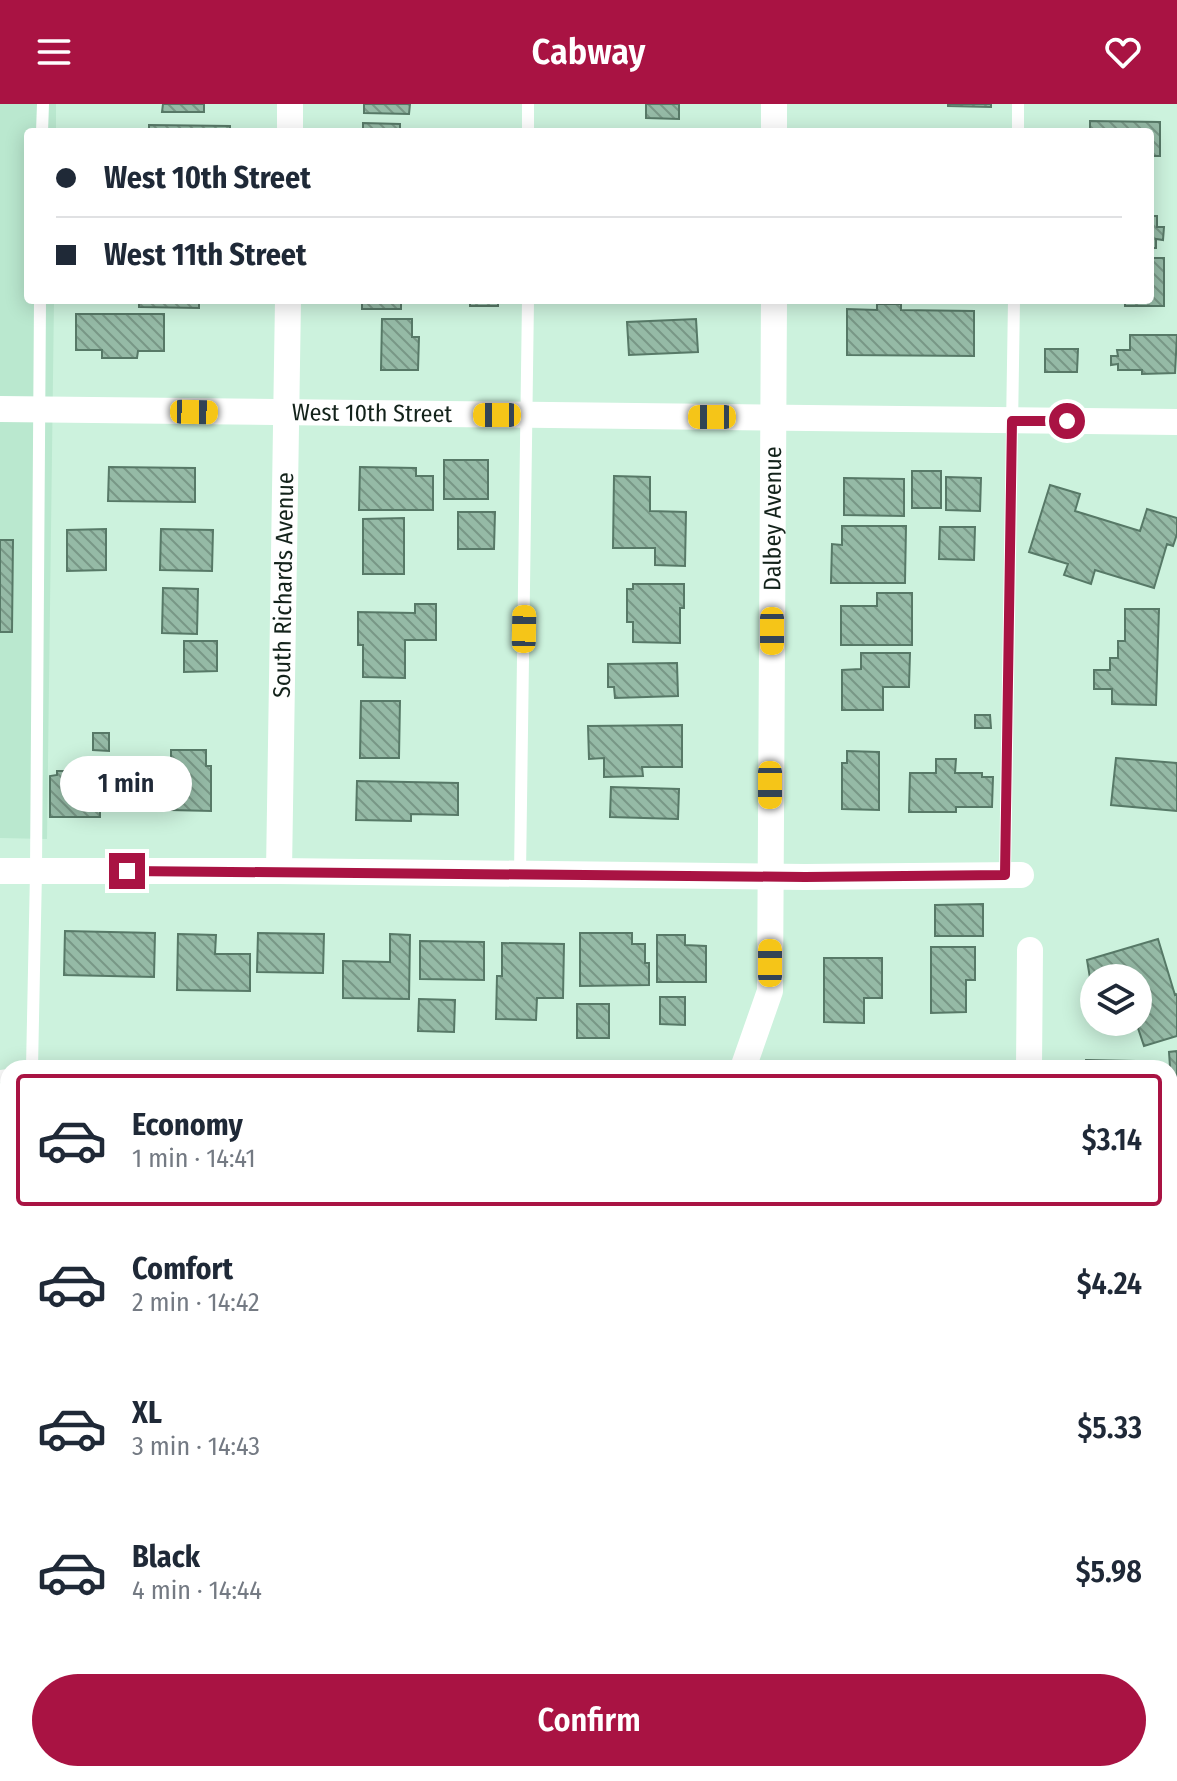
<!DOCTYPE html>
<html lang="en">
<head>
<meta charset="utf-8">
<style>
	body { margin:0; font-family:"Fira Sans Condensed",sans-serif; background:#f6f6f7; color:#1f2937; height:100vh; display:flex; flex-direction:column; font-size:30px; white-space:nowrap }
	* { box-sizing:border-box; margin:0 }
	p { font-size:26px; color:#747a83 }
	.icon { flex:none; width:44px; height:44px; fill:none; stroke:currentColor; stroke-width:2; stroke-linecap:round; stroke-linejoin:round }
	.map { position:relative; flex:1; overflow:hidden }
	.details { position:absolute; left:0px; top:956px; width:1178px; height:722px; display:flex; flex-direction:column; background:#fff; border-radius:24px 24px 0 0; box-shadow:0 4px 20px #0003 }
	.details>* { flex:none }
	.hud { position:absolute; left:24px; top:24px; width:1130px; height:176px; border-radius:8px; box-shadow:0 4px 20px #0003; display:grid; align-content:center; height:176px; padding:0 32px; background:#fff }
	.controls { position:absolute; left:1080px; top:860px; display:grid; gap:16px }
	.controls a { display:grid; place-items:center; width:72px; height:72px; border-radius:50%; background:#fff; box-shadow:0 4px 20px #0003; font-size:40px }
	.end { position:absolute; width:36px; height:36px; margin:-18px; border:10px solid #a91343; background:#fff; box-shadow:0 0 0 4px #fff }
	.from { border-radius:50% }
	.bubble { position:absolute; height:56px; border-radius:28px; background:#fff; box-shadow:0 4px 20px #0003; font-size:26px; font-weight:600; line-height:56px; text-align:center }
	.car { position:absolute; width:24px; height:48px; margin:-24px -12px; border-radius:10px; box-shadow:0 0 6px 2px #0007; background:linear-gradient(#f5c518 24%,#345 0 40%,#f5c518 0 76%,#345 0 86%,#f5c518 0) }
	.hud b { display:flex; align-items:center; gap:28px; height:76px; font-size:30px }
	.hud b+b { border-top:2px solid #e0e1e3 }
	.hud i { width:20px; height:20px; background:#1f2937 }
	ul { padding:14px 0 0; list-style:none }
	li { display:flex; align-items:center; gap:24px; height:132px; margin:0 16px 12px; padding:0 16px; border:4px solid transparent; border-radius:8px }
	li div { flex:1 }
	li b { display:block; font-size:30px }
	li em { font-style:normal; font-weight:600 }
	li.selected { border-color:#a91343 }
	li>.icon { width:72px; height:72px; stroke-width:1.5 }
	.cta { display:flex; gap:16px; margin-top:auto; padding:16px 32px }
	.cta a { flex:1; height:92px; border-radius:48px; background:#a91343; color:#fff; font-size:32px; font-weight:600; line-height:92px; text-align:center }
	header { display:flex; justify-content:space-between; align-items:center; height:104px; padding:0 32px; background:#a91343; color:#fff; font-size:36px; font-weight:600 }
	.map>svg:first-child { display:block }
</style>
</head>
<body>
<header><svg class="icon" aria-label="menu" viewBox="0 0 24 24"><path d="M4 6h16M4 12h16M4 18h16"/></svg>Cabway<svg class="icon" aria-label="heart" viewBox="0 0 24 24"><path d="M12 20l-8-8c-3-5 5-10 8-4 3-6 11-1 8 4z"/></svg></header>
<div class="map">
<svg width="1177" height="1677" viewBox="0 0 1177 1677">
	<defs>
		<pattern id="building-back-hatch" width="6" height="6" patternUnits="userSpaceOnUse" patternTransform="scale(2)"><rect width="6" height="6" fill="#95baa6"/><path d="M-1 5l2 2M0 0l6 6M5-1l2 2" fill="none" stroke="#789786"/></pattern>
	</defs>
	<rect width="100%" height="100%" fill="#ccf2dd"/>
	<!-- built -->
	<path fill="#bae8cf" d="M0,0H56V28H28V196H54L47,735L0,734Z
		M24,1670H287V1677H25Z"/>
	<!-- green -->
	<path fill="#8bcbaa" d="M317,1670H582L589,1677H317Z"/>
	<!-- building -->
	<path fill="url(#building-back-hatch)" stroke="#577967" stroke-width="2" d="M163,0H204V8H162Z
		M364,0H410L409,10L364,9Z
		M646,0H679V15L646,14Z
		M948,0H991V3L948,2Z
		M1090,17L1160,18V52H1150V28H1081H1090Z
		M363,19L400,20V28H363Z
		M149,21L230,22V28H149Z
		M1150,112H1157V123H1164L1163,136L1156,135V144H1150Z
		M1150,154H1164V202H1125V196H1150Z
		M139,196H199V204L139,203Z
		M362,196H401V205H362Z
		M470,196H498V202H470Z
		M877,200H901V206L974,207V252L847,251V205L877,206Z
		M76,210H164V247H138L137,254H102V246H76Z
		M382,215H412V233H419L418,266H381Z
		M696,215L698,248L629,251L627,218Z
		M1130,231H1177L1175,269L1142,270V266H1118V260L1111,261V252H1118L1117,246H1130Z
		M1045,245H1078L1077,268H1045Z
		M444,356H488V395H444Z
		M109,363L195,364V398L108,397Z
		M360,363L416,364V372H433V406H359Z
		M912,367H941V404H912Z
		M614,372L650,373V407L686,408L685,462L655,461V444H613Z
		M946,373L981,374L980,407L946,406Z
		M844,374L904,375V412L844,411Z
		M1050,381L1080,390L1075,407L1140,427L1147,405L1177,414V430L1173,442L1167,440L1154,484L1095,466L1091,480L1064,471L1068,460L1029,448Z
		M458,408H495L494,445H458Z
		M404,414V470H363V415Z
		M842,422H906L905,479H831L832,440L842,441Z
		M940,423H975L974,456L939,455Z
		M106,425V466L67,467V426Z
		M161,425L213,426L212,467L160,466Z
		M0,436H13L12,528H0Z
		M633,480H684V504H680V539L633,538V518H627V485H633Z
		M163,484L198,485L197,530L162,529Z
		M877,489H912V541H841V502H877Z
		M415,500H436V536H405V574L363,573V541H358V508L415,509Z
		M1125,505H1159L1156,601L1112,600V585H1094V566H1110V554H1118V537H1125Z
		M184,537H217V567L184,568Z
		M861,549H910L909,583H883V606H842V566L861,565Z
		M677,559L678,592L615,594L614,583H608V560Z
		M361,597H400L399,654H360Z
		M975,611H990L991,624H975Z
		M682,621V663H642L643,672L604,673V654L589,655L588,622Z
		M93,629H109V647L93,646Z
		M171,646H206V662H211V707L171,706Z
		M847,647L879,648V706L842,705V659H847Z
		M1116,654L1177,659V707L1111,701Z
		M936,655H956L955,669H982V673H993L992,703H956V708H909L910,669H936Z
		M57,667H78V670H128L127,706H100V713H50V672L57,671Z
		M357,677L458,679V711L411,710V717L356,716Z
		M611,683L679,685L678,715L610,713Z
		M983,800V832H935V801Z
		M65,827L155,829L154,873L64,871Z
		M258,829L324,830L323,869L257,868Z
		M580,829H632V840H645V859H649V881L580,882Z
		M178,830L216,831L215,850H250V887L177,886Z
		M390,830L410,831L409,895L343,894V857L390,858Z
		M657,831H685V841L706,842V878H657Z
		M1158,835L1175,891L1177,890V932L1144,942L1136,918L1138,874H1094L1092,886L1087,856Z
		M420,837L484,838V876L420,875Z
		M502,839L564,840L563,894H537L536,916L496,915L497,872H502Z
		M931,843H975V876H966V908L931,909Z
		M824,854H882V894H864V919L824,918Z
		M660,893H685V921L660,920Z
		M419,895L455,896L454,928L418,927Z
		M577,900H609V934H577Z
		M1177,947V978H1171L1169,948Z
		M1086,956L1135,957V964H1085Z
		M1170,1026H1177V1044L1170,1043Z
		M1170,1055H1177V1099H1170Z
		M1170,1241H1177V1281H1170Z
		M718,1670H755L754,1677H718Z
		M1044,1670H1091V1677H1044Z"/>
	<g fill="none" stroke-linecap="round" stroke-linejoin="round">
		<!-- path -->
		<path stroke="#8caa99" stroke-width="5" stroke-dasharray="6 4" stroke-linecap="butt" d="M0,1202L4,1344
			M6,1382L8,1453
			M16,1670V1677"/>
		<!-- lane -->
		<path stroke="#fff" stroke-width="12" d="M42,28L43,0
			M528,28V0
			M1018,28V0
			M520,770L528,196
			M1005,771L1014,196
			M32,964L36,768L40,196
			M0,972L8,971
			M0,1363H8
			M786,1670V1677
			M1151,1677L1152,1670"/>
		<!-- street -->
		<g stroke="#fff" stroke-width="26">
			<path d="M290,28V0"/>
			<path d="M774,28V0"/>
			<path id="s1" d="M0,305L1177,318"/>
			<path d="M0,767H279L805,773L1021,771"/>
			<path id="s2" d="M279,767L288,196"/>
			<path id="s3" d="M743,964L770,887L774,196"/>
			<path d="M1029,964L1030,846"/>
			<path d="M0,1176H8"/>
			<path d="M1170,1358H1177"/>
			<path d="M0,1596H8"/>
			<path d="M627,1670L634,1677"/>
			<path d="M976,1677L977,1670"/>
		</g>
	</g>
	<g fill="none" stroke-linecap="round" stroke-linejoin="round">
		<!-- route -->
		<path stroke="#a91343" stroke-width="10" d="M127,767L805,773L1005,771L1012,317H1067"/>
	</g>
	<g text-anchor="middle" stroke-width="7" stroke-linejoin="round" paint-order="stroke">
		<!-- street labels -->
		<g font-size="24" fill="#13221a" stroke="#dffeec">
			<text dy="8" stroke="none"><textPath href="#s1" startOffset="372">West 10th Street</textPath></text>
			<text dy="8" stroke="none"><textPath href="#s3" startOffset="554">Dalbey Avenue</textPath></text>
			<text dy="8" stroke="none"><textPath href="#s2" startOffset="286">South Richards Avenue</textPath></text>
		</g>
	</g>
</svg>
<div class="controls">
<a><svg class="icon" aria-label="layers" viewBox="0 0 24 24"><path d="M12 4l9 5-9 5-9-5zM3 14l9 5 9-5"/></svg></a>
</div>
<i class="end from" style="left:1067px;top:317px"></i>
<i class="end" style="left:127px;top:767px"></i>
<div class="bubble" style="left:60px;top:652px;width:132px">1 min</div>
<i class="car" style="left:194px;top:308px;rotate:91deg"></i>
<i class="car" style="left:497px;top:311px;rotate:270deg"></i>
<i class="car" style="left:712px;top:313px;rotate:270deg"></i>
<i class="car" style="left:524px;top:525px;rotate:1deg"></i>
<i class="car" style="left:772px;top:527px;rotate:180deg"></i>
<i class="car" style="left:770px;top:681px;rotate:180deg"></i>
<i class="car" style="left:770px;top:859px;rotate:0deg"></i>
<div class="hud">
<b><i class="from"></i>West 10th Street</b>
<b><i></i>West 11th Street</b>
</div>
<section class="details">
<ul>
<li class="selected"><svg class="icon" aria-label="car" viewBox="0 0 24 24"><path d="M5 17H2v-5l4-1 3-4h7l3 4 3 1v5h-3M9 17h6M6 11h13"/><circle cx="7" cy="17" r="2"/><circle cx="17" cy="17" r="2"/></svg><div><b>Economy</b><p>1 min · 14:41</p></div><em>$3.14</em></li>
<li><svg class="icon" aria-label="car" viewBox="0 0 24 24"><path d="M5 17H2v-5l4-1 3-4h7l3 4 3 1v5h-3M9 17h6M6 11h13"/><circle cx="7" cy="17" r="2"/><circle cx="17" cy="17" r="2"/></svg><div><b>Comfort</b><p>2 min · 14:42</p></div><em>$4.24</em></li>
<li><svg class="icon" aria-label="car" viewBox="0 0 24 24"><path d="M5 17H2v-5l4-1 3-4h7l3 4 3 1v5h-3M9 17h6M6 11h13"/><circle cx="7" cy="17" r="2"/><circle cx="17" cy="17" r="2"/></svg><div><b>XL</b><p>3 min · 14:43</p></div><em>$5.33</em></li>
<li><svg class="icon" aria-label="car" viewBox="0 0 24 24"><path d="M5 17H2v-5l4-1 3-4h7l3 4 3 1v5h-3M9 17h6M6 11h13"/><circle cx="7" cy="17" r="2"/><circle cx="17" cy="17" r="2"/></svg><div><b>Black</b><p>4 min · 14:44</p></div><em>$5.98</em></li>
</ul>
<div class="cta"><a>Confirm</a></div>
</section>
</div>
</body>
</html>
